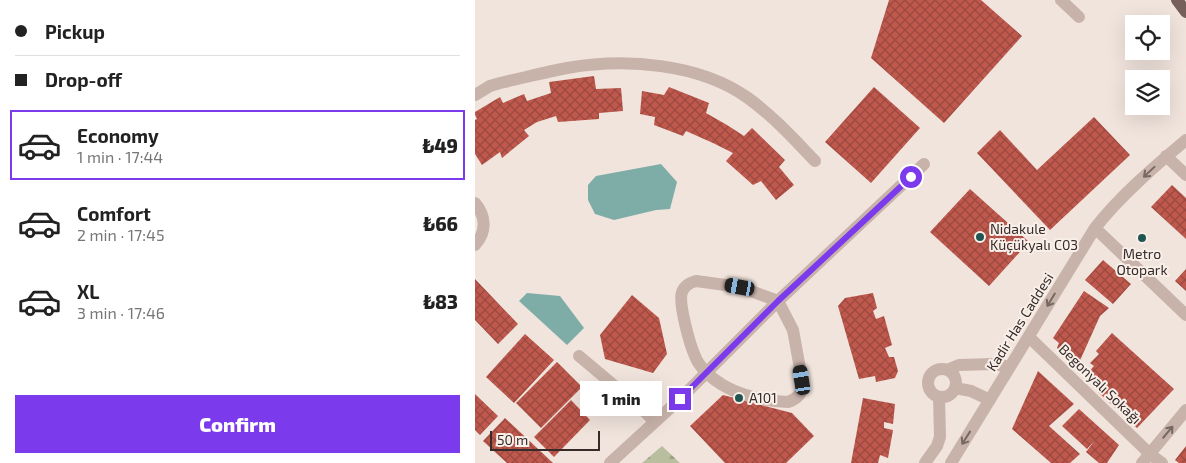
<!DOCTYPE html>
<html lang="en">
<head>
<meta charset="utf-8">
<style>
	body { margin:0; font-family:"Exo 2",sans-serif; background:#f2f2f2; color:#222; height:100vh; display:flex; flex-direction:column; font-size:19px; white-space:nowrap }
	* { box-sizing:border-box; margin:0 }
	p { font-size:16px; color:#767676 }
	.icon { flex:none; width:28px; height:28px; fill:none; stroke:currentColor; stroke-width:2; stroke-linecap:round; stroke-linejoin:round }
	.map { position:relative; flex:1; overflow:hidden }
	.sheet { display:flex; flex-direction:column; background:#fff; width:475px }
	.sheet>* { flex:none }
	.guide { display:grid; align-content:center; height:110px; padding:0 15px; background:#fff }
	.controls { position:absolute; left:650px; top:15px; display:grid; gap:10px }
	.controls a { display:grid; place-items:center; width:45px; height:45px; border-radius:0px; background:#fff; box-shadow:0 5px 20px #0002; font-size:25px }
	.scale { position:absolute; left:15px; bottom:12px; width:110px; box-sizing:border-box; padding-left:5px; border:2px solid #362b29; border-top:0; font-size:14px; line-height:18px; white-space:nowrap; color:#362b29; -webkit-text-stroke:4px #f9efe9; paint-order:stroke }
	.end { position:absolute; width:22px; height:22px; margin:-11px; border:6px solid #7c3aed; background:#fff; box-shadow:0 0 0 2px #fff }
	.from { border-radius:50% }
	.bubble { position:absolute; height:35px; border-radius:0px; background:#fff; box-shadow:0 5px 20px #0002; font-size:16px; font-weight:800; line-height:35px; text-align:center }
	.car { position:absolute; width:15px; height:30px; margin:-15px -8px; border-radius:6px; box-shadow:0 0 4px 1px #0007; background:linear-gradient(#222 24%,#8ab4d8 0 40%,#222 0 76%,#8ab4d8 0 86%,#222 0) }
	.guide b { display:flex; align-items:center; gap:18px; height:48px; font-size:19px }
	.guide b+b { border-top:1px solid #e0e0e0 }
	.guide i { width:12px; height:12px; background:#222 }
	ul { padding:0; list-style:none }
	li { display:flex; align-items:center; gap:15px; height:70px; margin:0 10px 8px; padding:0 5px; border:2px solid transparent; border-radius:0px }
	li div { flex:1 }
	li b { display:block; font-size:19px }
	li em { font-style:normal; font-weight:800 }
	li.active { border-color:#7c3aed }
	li>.icon { width:45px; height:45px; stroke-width:1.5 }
	.cta { display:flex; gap:10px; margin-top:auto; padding:10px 15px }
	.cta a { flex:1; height:58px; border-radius:0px; background:#7c3aed; color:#fff; font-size:20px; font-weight:800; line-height:58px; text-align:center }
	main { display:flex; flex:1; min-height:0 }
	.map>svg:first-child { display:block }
</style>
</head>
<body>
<main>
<section class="sheet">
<div class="guide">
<b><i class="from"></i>Pickup</b>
<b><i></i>Drop-off</b>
</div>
<ul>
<li class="active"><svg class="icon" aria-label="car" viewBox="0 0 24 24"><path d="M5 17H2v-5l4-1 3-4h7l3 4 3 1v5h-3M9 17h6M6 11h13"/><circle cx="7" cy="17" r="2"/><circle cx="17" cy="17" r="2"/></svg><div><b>Economy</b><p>1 min · 17:44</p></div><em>₺49</em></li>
<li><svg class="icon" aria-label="car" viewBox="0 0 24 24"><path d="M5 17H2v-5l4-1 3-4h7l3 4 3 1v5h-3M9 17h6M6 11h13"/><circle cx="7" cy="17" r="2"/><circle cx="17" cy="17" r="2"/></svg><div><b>Comfort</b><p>2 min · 17:45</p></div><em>₺66</em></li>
<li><svg class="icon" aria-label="car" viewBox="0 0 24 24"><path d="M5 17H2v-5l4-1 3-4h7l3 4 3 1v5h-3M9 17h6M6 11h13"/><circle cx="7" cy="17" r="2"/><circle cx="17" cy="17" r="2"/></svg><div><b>XL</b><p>3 min · 17:46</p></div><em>₺83</em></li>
</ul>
<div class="cta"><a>Confirm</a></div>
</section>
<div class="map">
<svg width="711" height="463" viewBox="0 0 711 463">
	<defs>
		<pattern id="forest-firs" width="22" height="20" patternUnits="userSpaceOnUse" patternTransform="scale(1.25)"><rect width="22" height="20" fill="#b9bf9e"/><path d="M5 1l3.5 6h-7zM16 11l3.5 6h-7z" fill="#979b81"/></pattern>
		<pattern id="building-cross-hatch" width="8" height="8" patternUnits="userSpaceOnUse" patternTransform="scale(1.25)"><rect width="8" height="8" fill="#bf584d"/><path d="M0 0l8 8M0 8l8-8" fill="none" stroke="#9c4940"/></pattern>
	</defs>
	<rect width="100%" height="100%" fill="#f1e4dd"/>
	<!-- forest -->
	<path fill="url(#forest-firs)" d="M187,446L205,463H167Z"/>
	<!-- water -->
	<path fill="#7eaca7" d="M186,164L202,182L195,209L181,210L139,220L120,214L113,200V185L121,176Z
		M52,293L85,296L109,328L92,345L44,301Z"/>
	<!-- building -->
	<path fill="url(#building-cross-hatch)" d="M414,0H506L547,36L469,123L396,58Z
		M119,76L121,89L146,88L148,111L124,113V119L83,122L81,116L62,122L49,130L54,136L27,158L25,152L7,165L0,154V120L2,119L0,115V112L25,97L28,103L49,94L52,101L76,93L74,82Z
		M194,87L234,103L231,113L252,125L269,136L277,128L310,160L304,167L319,185L301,200L286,181L278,185L251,161L258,153L238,143L211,131L208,136L179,125L180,117L165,114L167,91L189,95Z
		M399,87L445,128L396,183L350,142Z
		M619,117L655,155L575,230L502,153L525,130L562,170Z
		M697,185L711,198V239L676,207Z
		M495,189L554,242L514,286L455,232Z
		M628,260L656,284L638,304L610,280Z
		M711,269V291L700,281Z
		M0,279L43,324L23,344L0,320Z
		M609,291L634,308L625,316L602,367L582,348L584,343L578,338Z
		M398,293L402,308L398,311L401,319L409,316L417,345L410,348L414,357H419L423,371L420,378L401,382L400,376L384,379L363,306L370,298Z
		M157,295L184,318L192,354L178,373L130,359L125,335Z
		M637,333L699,389L662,428L623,392L627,388L612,374L619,366L615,363L624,354L621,351Z
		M50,334L79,360L39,403L11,377Z
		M82,362L107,387L66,428L41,403Z
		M563,371L599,404L574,426L605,454L595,463H576L537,429Z
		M0,394L23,416L5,435L0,430Z
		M248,395L317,413L339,436L311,463H250L215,426Z
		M388,398L420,404L418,424L409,422V428L418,430L413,458L405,455L403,463H376Z
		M96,400L115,420L79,457L59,437Z
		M604,409L644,445L632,463H624L611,452L620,440L612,449L587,426Z
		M30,418L78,463H32L8,441Z
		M711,446V463H704L700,460Z"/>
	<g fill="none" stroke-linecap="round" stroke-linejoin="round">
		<!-- minor -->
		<path stroke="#c8b3aa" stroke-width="12" d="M586,0L604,17
			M0,95L15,86L25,83C48,78 70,72 92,68C150,58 224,63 273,98C298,116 319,139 340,161
			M691,156L711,175
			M0,203C11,216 12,232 0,245
			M620,228L711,315
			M221,281L265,287L303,301L318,330L328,385C327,394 322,399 313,402C285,401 251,393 231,372C227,368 222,362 220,356C215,345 203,303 207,292C209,286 214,283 221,281Z
			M554,337L675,454L687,463
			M104,356L166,408L180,422
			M453 383a14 14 0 1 1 28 0a14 14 0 1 1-28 0Z
			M472,370L484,365L519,364L535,367
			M480,388L496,391L515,400
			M135,463L205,399L303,301L449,164
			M450,463L462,446L465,437L464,397
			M476,463L620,228C645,196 680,166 711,140
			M667,463L711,410"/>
		<!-- major -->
		<path stroke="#77605b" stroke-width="12" d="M702,0L711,12"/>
	</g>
	<!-- one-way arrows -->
	<defs><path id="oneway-shaft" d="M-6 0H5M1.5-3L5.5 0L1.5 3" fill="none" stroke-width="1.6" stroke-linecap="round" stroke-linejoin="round" transform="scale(1.25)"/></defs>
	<g stroke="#786863">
		<use href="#oneway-shaft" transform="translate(674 172) rotate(137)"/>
		<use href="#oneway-shaft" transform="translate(576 300) rotate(121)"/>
		<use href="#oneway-shaft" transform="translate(693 432) rotate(-50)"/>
		<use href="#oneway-shaft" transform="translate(491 438) rotate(122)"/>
	</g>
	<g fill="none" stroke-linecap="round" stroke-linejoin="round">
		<!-- route -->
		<path stroke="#7c3aed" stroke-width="6" d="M205,399L303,301L436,177"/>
	</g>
	<!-- markers -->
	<g fill="#215551" stroke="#f9efe9" stroke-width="2">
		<circle cx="505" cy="237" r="5"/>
		<circle cx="667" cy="238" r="5"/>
		<circle cx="264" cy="398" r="5"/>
	</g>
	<g text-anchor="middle" stroke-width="4" stroke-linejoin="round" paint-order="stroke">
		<!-- poi labels -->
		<g font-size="14" fill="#362b29" stroke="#f9efe9" text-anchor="start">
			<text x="515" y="234">Nidakule<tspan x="515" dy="16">Küçükyalı C03</tspan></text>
			<text x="667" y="259" text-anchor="middle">Metro<tspan x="667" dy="16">Otopark</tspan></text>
			<text x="274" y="403">A101</text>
		</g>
		<!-- street labels -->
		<g font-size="14" fill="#362b29" stroke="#f9efe9">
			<text transform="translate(545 322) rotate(-58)" y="5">Kadir Has Caddesi</text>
			<text transform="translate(625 384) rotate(44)" y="5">Begonyalı Sokağı</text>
		</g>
	</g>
</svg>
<div class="controls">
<a><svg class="icon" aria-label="locate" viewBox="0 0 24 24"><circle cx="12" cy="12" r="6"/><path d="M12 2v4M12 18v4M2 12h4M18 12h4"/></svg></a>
<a><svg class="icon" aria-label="layers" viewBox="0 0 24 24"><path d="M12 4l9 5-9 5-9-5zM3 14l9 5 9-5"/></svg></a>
</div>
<div class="scale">50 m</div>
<i class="end from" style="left:436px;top:177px"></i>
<i class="end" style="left:205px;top:399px"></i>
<div class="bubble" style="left:105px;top:381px;width:82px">1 min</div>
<i class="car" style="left:265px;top:287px;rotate:280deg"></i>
<i class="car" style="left:327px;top:380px;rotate:351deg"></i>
</div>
</main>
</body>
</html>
